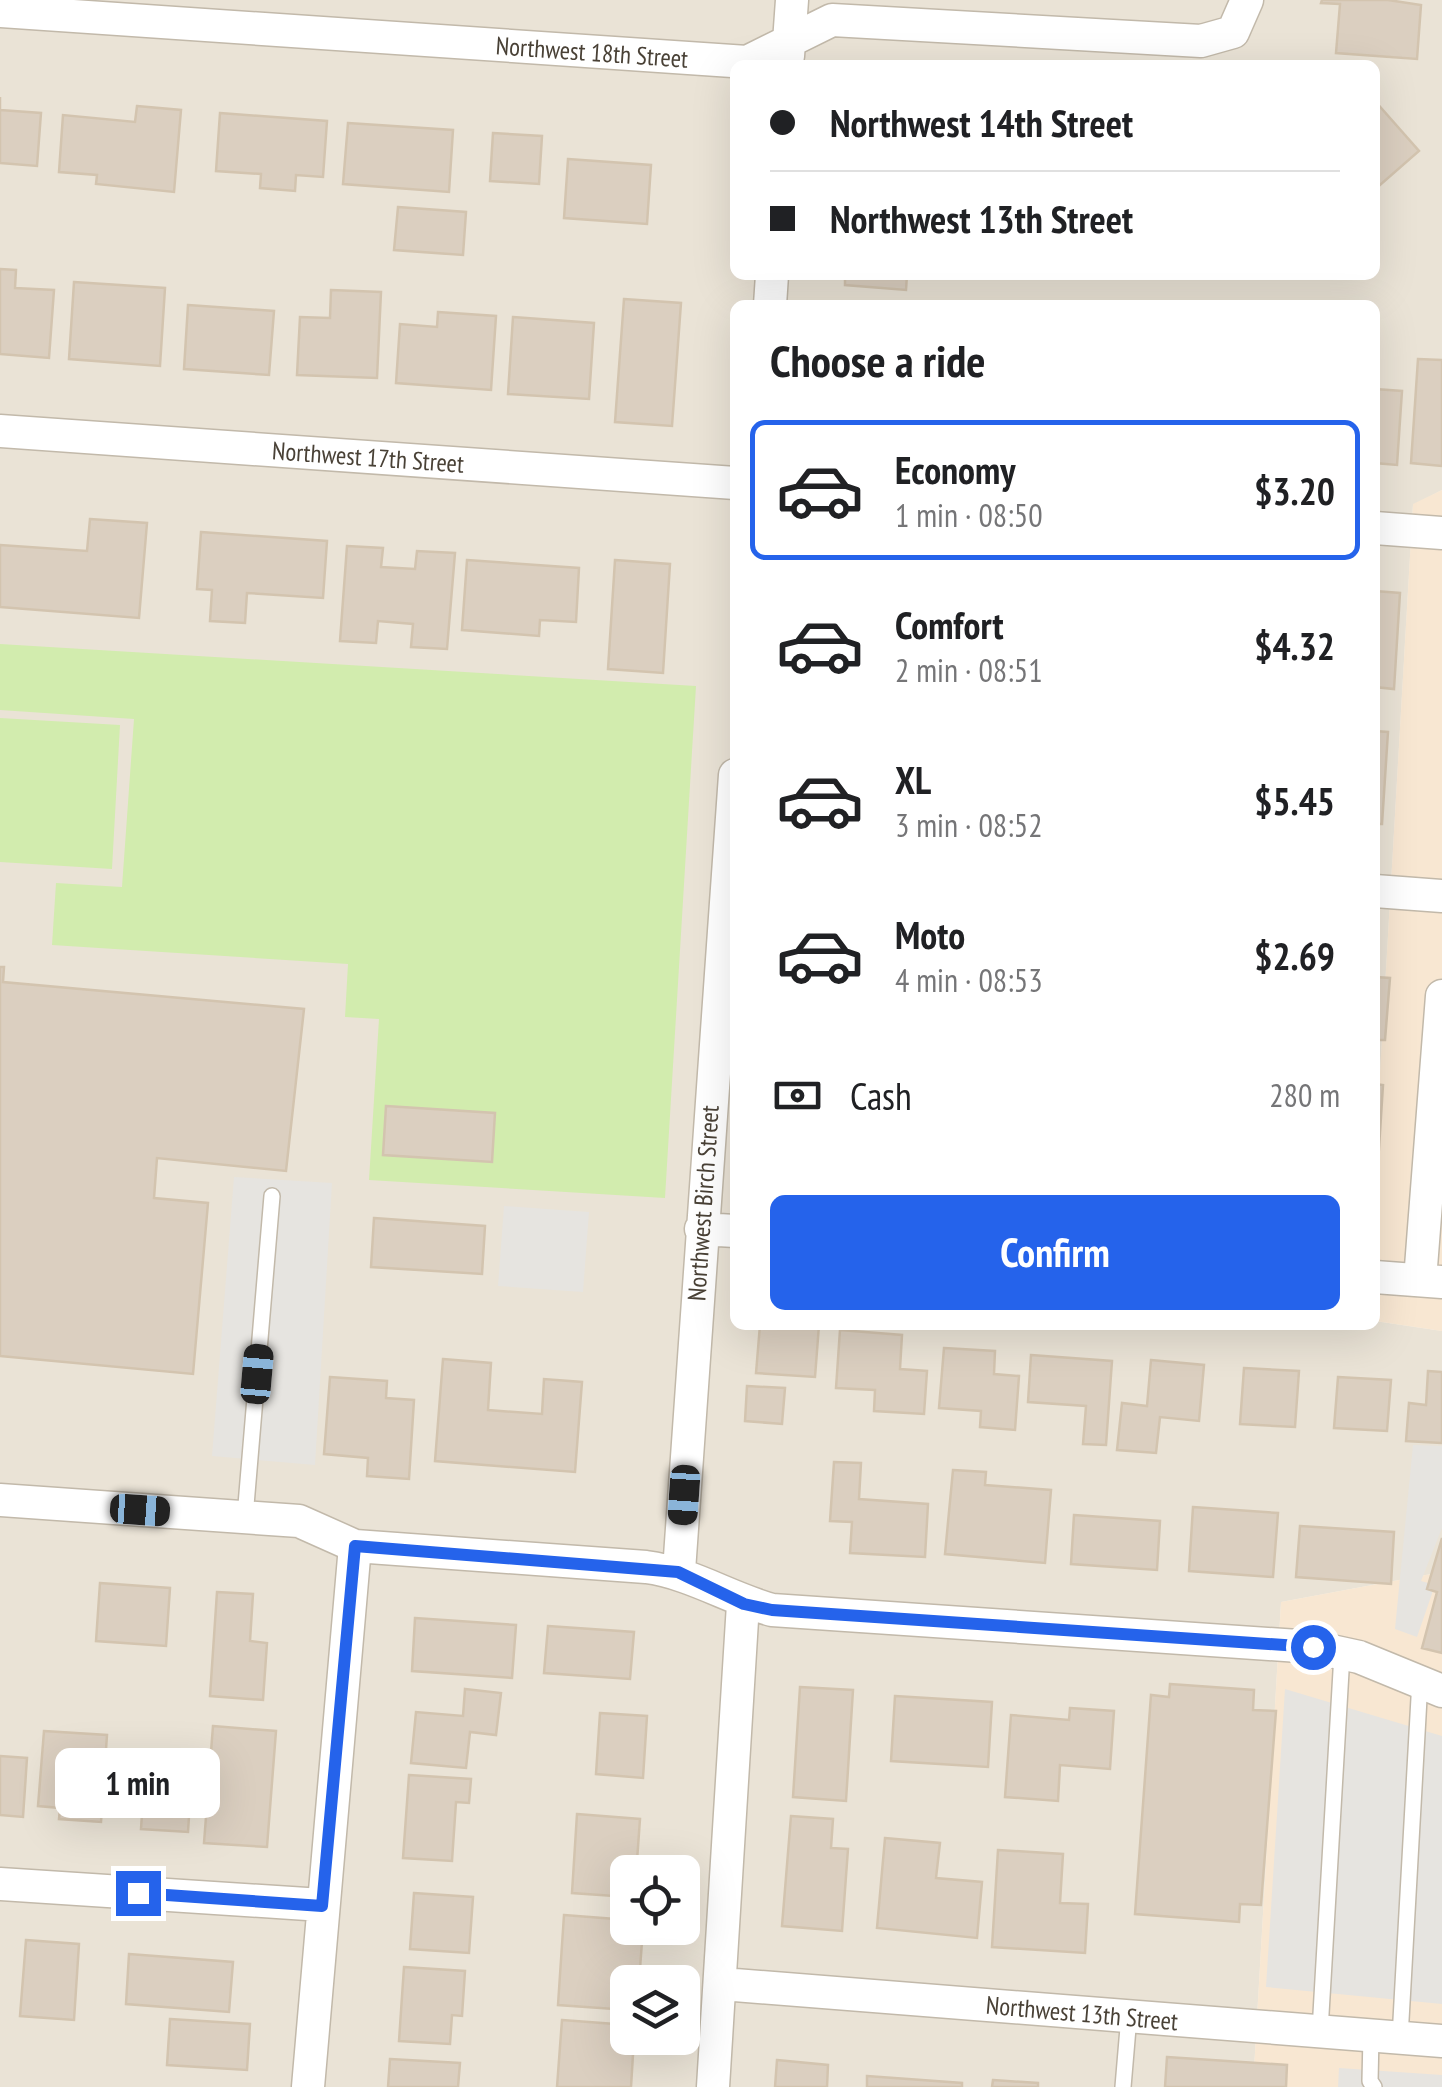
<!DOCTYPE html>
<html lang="en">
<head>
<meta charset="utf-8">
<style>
	body { margin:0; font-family:"PT Sans Narrow",sans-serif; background:#f2f2f2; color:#202124; height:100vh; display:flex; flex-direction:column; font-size:38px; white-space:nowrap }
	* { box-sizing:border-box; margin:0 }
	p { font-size:32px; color:#757577 }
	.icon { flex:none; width:55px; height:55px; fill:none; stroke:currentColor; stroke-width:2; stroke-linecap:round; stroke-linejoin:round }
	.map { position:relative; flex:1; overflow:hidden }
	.panel { position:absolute; left:730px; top:300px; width:650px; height:1030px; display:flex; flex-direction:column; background:#fff; border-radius:15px; box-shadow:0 10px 40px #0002 }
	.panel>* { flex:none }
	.banner { position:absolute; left:730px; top:60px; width:650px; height:220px; border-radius:15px; box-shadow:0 10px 40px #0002; display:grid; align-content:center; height:220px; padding:0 40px; background:#fff }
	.tools { position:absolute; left:610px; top:1855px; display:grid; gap:20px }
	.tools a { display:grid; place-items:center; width:90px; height:90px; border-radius:15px; background:#fff; box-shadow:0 10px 40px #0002; font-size:50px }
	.end { position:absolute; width:45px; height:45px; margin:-22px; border:12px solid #2563eb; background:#fff; box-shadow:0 0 0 5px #fff }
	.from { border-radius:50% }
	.bubble { position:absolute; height:70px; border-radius:15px; background:#fff; box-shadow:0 10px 40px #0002; font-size:32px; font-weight:700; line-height:70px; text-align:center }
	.car { position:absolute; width:30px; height:60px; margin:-30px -15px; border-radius:12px; box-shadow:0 0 8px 2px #0007; background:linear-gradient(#222 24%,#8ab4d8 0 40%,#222 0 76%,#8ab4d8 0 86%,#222 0) }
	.banner b { display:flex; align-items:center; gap:35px; height:95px; font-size:38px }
	.banner b+b { border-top:2px solid #e0e0e0 }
	.banner i { width:25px; height:25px; background:#202124 }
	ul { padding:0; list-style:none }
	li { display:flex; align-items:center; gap:30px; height:140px; margin:0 20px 15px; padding:0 20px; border:5px solid transparent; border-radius:15px }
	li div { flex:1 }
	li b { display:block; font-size:38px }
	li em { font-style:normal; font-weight:700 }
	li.on { border-color:#2563eb }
	li>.icon { width:90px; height:90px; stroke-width:1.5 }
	h2 { padding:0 40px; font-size:45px; line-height:120px }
	.pay { display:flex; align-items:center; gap:25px; height:110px; padding:0 40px; font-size:38px }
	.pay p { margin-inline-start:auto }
	.button { display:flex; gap:20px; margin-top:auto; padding:20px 40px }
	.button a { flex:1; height:115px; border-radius:15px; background:#2563eb; color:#fff; font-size:40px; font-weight:700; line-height:115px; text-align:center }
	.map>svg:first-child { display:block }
</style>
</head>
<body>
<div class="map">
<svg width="1442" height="2087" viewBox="0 0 1442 2087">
	<rect width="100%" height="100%" fill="#f5f1e8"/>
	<!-- residential -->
	<path fill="#eae3d6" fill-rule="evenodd" d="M0,0H1442V490L1413,505L1375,1159V305H735V1325H1375V1321L1442,1331V1572L1281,1602L1253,2087H0ZM735,65H1375V275H735ZM628,1872H682V1928H628ZM628,1982H682V2038H628Z"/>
	<!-- commercial -->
	<path fill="#f8e7d2" d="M1442,490V1331L1375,1321V1159L1413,504Z
		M1442,1572V2087H1253L1281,1602Z"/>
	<!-- green -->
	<path fill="#d2ecae" d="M0,644L696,686L665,1198L369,1180L379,1019L345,1017L348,964L52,945L56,883L122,887L134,719L0,710Z
		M0,718L120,725L112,869L0,862Z"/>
	<!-- parking -->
	<path fill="#e6e4e0" d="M234,1177L332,1183L315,1465L212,1456Z
		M504,1206L589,1212L583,1292L498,1286Z
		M1413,1445L1442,1446V1528L1421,1581L1435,1585L1417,1637L1395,1629Z
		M1285,1689L1442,1736V2004L1266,1987Z
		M1339,2068L1442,2075V2087H1338Z"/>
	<!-- building -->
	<path fill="#dbcfc0" stroke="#d3c4af" stroke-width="2.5" d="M1322,0H1388L1421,5L1417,59L1336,53L1340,4L1321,3Z
		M0,97V110L41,113L37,166L0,163Z
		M1375,101L1419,151L1380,185L1375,179Z
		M137,106L181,110L174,192L96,184L97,175L59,172L63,115L135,122Z
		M220,113L327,121L323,177L296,175L295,191L260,188L261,174L216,171Z
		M348,123L453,130L449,192L343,184Z
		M493,133L542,136L539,184L490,181Z
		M568,159L651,165L647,224L564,218Z
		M398,207L466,212L463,255L394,250Z
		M0,269L16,270L15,288L54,290L49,358L0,354Z
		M845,275H907L906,290L845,285Z
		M74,282L165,288L160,366L69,359Z
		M331,290L381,292L377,378L297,375L300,317L330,318Z
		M624,299L681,303L672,426L615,422Z
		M188,305L274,311L269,375L184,369Z
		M438,312L496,316L491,390L396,383L400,324L437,327Z
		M513,317L594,323L589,399L508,394Z
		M1418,359L1442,360V466L1411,463Z
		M1375,389L1402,391L1397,465L1375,463Z
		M90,519L147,523L139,618L0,607V545L87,551Z
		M201,532L327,541L323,598L247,593L245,623L210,621L212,590L197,589Z
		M347,546L383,548L381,567L415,569L417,551L455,553L447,649L411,647L413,624L378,621L376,643L340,641Z
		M467,560L579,568L576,622L540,620L539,636L462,630Z
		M615,560L670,564L663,673L608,669Z
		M1375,591L1400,593L1394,689L1375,687Z
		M1375,731L1388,732L1382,824H1375Z
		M0,967H4L3,982L304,1009L286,1171L157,1158L154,1198L208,1203L193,1374L0,1356Z
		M1375,977L1390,978L1385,1040H1375Z
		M1375,1084L1383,1085L1376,1195H1375Z
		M386,1106L495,1113L492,1162L383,1155Z
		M374,1218L485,1226L482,1274L371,1267Z
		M760,1325H819L815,1377L756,1373Z
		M840,1330L902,1335L900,1369L927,1371L924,1414L874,1411L875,1390L836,1388Z
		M944,1348L995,1351L994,1374L1019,1376L1015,1430L980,1427L981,1411L939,1408Z
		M1031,1355L1112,1361L1106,1445L1083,1444L1086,1406L1028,1402Z
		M443,1359L491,1363L488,1410L542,1414L544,1379L582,1382L575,1472L435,1461Z
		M1151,1360L1204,1365L1199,1421L1160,1417L1156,1453L1117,1450L1122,1403L1147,1406Z
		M1244,1368L1299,1371L1295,1427L1240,1424Z
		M1428,1371L1442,1372V1443L1406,1441L1409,1403L1426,1405Z
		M330,1377L387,1381L386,1398L414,1400L409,1479L367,1476L368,1458L324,1454Z
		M1338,1377L1391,1380L1387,1431L1334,1428Z
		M747,1386L785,1388L782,1424L745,1421Z
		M834,1462L861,1463L859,1499L928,1504L925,1557L850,1553L852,1522L830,1521Z
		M953,1470L986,1472L985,1485L1051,1490L1045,1563L945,1554Z
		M1193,1507L1278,1513L1273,1577L1189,1571Z
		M1074,1515L1160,1521L1157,1570L1071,1564Z
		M1300,1526L1394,1532L1391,1584L1296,1577Z
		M1442,1538V1653L1422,1648L1437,1592L1427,1589Z
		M100,1583L170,1588L166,1646L96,1641Z
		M217,1592L253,1594L250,1641L267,1643L263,1700L210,1696Z
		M415,1618L516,1625L512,1678L412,1671Z
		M548,1626L634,1632L630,1679L544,1673Z
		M1170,1684L1254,1690L1253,1710L1276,1711L1261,1905L1240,1904L1239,1922L1135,1914L1151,1695L1169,1697Z
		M800,1687L853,1690L846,1801L793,1797Z
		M465,1689L501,1693L496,1735L470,1732L466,1768L411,1763L416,1712L463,1716Z
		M895,1696L992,1702L988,1767L891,1761Z
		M1070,1708L1114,1711L1110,1769L1060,1765L1058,1801L1005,1797L1011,1715L1069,1720Z
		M600,1713L647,1716L643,1778L596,1774Z
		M213,1726L276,1731L267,1847L204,1843Z
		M44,1731L107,1735L101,1822L59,1819L60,1808L38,1806Z
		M0,1756L27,1758L23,1817L0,1815Z
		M131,1766L192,1770L188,1832L141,1829L144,1784L129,1783Z
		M409,1775L471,1779L469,1803L456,1802L452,1861L403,1858Z
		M577,1814L640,1819L637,1861L647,1862L646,1872H628V1897L572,1893Z
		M791,1816L833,1819L831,1848L848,1849L842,1931L782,1926Z
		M885,1838L940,1843L936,1878L982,1882L977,1938L877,1928Z
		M998,1850L1063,1854L1060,1903L1088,1904L1085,1953L992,1947Z
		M414,1893L473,1897L469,1953L410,1949Z
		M564,1915L628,1920V1928H643L639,1982H628V2010L558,2005Z
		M26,1940L79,1944L74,2020L20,2016Z
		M129,1954L233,1962L229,2012L126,2004Z
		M404,1967L465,1971L462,2016L452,2015L450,2044L399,2041Z
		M170,2019L250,2024L247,2070L167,2065Z
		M562,2020L628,2025V2038H634L631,2087H557Z
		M1167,2057L1287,2065L1286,2087H1165Z
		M390,2059L460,2063L458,2087H388Z
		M777,2060L828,2065L827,2087H775Z
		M867,2076L962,2083V2087H867Z
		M993,2080L1038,2083V2087H992Z"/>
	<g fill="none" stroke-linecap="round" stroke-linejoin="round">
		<!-- service casing -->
		<g stroke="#c2b9aa" stroke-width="18">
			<path id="service" d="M245,1517L272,1196
				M1320,2031L1342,1654
				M1371,2036L1370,2081L1374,2087
				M1400,2038L1420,1680
				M1123,2087L1129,2016"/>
		</g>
		<!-- minor casing -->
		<g stroke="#c2b9aa" stroke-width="35">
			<path id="minor" d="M0,11L747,62L832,20L1201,41L1233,32L1247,0
				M788,56L792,0
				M770,305L772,275
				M0,431L735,483
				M1375,528L1442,533
				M1375,891L1442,896
				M701,1229L735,1231
				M1375,1277L1442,1282
				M1420,1280L1442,996
				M0,1500L299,1521L355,1546L646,1567C691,1573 729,1598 772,1610L1313,1647L1359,1657L1442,1691
				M679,1571L735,775
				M0,1884L322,1905
				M722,1984L1442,2041
				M308,2087L355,1546
				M713,2087L743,1604"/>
		</g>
		<!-- service -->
		<use href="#service" stroke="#fff" stroke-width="15"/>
		<!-- minor -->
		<use href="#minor" stroke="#fff" stroke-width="32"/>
	</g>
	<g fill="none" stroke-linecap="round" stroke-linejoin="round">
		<!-- route -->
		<path stroke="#2563eb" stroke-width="12" d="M138,1893L322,1906L355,1546L678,1572L744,1604L772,1610L1313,1647"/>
	</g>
	<g text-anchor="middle" stroke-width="9" stroke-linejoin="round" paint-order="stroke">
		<!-- street labels -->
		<g font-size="25" fill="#494136" stroke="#fff">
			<text transform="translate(592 52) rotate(4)" y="9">Northwest 18th Street</text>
			<text transform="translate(368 457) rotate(4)" y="9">Northwest 17th Street</text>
			<text transform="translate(703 1203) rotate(-86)" y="9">Northwest Birch Street</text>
			<text transform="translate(1082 2013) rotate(5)" y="9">Northwest 13th Street</text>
		</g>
	</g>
</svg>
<div class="tools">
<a><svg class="icon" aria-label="locate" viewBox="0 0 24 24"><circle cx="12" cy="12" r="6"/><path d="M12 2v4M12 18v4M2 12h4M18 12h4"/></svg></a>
<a><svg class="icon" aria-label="layers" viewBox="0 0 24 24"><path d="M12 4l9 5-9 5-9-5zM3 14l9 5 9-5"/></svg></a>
</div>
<i class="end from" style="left:1313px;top:1647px"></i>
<i class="end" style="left:138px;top:1893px"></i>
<div class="bubble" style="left:55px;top:1748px;width:165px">1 min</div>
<i class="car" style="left:257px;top:1374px;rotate:5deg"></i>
<i class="car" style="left:684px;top:1495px;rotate:184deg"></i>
<i class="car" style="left:140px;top:1510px;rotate:94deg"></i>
<div class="banner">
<b><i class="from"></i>Northwest 14th Street</b>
<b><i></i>Northwest 13th Street</b>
</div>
<section class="panel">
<h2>Choose a ride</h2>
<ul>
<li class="on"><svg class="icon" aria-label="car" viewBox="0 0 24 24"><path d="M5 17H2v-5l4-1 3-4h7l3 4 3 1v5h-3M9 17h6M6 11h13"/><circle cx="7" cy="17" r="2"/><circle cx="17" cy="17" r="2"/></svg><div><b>Economy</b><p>1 min · 08:50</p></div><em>$3.20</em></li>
<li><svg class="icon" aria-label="car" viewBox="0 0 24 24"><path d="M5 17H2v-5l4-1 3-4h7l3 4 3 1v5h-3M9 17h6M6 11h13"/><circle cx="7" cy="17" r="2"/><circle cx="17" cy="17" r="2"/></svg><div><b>Comfort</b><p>2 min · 08:51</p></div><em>$4.32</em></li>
<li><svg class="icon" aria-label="car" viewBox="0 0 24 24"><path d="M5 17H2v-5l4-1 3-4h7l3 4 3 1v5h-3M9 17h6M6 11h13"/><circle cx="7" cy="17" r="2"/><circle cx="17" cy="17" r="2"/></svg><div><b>XL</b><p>3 min · 08:52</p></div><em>$5.45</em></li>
<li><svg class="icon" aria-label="car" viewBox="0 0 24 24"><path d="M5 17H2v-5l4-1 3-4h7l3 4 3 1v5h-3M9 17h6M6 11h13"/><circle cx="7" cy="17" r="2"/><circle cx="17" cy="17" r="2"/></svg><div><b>Moto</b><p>4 min · 08:53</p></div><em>$2.69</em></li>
</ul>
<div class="pay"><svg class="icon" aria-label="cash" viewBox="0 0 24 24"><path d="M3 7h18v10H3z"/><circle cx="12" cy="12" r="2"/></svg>Cash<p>280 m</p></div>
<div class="button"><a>Confirm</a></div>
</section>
</div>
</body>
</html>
